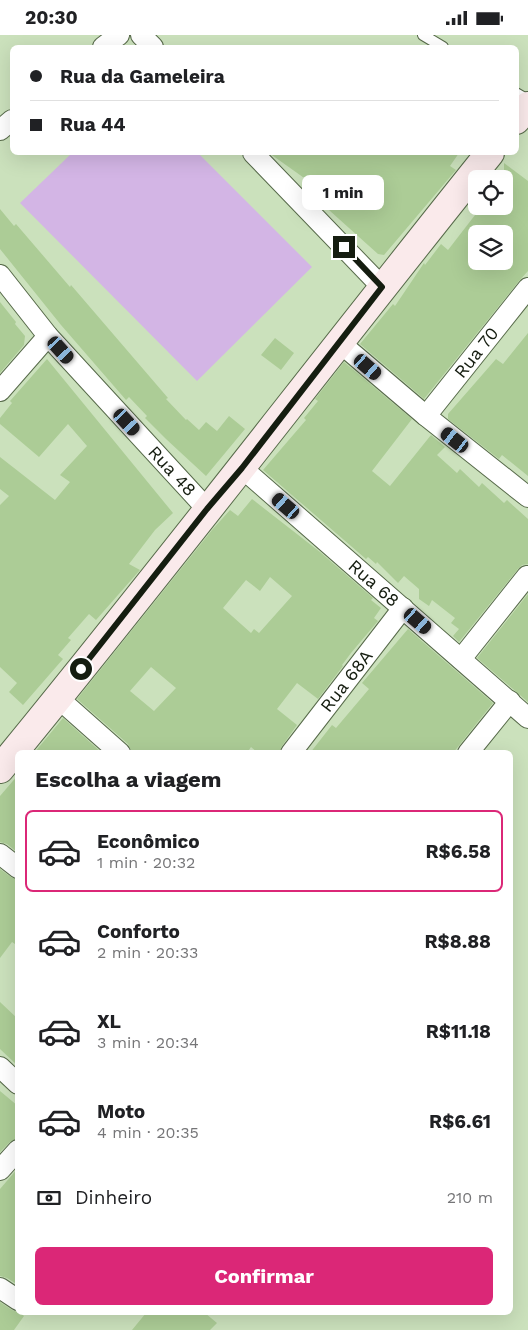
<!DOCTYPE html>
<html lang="pt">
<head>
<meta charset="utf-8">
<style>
	body { margin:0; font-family:"Work Sans",sans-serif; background:#f2f2f2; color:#202124; height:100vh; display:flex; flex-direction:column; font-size:19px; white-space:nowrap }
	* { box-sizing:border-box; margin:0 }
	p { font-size:16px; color:#757577 }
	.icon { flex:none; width:28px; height:28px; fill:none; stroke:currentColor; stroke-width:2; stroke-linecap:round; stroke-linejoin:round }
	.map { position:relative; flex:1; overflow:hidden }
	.side { position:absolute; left:15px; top:715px; width:498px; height:565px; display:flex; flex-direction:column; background:#fff; border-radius:8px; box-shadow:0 5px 20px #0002 }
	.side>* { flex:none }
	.guide { position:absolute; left:10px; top:10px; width:509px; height:110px; border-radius:8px; box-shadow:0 5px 20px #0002; display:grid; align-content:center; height:110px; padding:0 20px; background:#fff }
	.fabs { position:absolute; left:468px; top:135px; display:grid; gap:10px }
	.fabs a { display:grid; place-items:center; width:45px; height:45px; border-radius:8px; background:#fff; box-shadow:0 5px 20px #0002; font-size:25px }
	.end { position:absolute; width:22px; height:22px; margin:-11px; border:6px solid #151d10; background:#fff; box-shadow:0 0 0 2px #fff }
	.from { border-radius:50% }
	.bubble { position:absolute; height:35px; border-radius:8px; background:#fff; box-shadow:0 5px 20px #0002; font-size:16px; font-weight:700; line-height:35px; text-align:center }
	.car { position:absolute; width:15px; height:30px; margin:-15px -8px; border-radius:6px; box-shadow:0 0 4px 1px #0007; background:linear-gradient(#222 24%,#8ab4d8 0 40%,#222 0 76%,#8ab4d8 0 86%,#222 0) }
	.guide b { display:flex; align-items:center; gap:18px; height:48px; font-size:19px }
	.guide b+b { border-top:1px solid #e0e0e0 }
	.guide i { width:12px; height:12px; background:#202124 }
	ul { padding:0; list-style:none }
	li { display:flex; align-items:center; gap:15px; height:82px; margin:0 10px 8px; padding:0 10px; border:2px solid transparent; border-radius:8px }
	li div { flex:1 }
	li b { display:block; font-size:19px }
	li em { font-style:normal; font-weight:700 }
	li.current { border-color:#db2777 }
	li>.icon { width:45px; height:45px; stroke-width:1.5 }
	h2 { padding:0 20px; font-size:22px; line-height:60px }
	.pay { display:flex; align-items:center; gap:12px; height:55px; padding:0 20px; font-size:19px }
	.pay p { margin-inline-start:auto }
	.primary-button { display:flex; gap:10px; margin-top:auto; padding:10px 20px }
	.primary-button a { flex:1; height:58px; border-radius:8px; background:#db2777; color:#fff; font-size:20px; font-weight:700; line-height:58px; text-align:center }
	.status { display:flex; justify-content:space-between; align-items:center; height:35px; padding:0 25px; background:#fff; direction:ltr }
	.status svg { height:14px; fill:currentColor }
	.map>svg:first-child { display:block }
</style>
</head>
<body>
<div class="status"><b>20:30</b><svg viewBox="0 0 49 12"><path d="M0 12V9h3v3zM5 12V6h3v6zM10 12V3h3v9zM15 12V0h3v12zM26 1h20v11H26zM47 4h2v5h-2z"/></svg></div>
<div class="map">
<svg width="528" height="1295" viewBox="0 0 528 1295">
	<rect width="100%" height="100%" fill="#cbe1bc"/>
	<!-- green -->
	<path fill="#d3b5e5" d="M72,118H198L312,232L197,346L20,168Z"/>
	<!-- building -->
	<path fill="#accc96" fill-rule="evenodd" d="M269,118H459L450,131L456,135L384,220L378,219L310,158L313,155L305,149L307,145Z
		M504,128L528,146V236L519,246L424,364L360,309L393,269L395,271L424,228L425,230L441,209L448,215L482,171H504ZM476,199H504V226H476Z
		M0,174L14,191L16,189L70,252L71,250L168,363L166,364L186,385L187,384L199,395L206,387L217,396L229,381L245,394L206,441L166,404L145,383L147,381L129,362L126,365L61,290L0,214Z
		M0,267L16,287L15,289L25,301L24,310L0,338Z
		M528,298V441L502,420L499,424L448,384V379L496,324L503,329Z
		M275,303L294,318L281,335L261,320Z
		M47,324L173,478L155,495L129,529L140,535L96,585L89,579L68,603L71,605L58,620L63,624L23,670L9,657L17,648L0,632V470L9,461L0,454V422L55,465L70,447L60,440L87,411L68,389L39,422L0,389V383L12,368L10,366Z
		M344,327L412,384L372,436L390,451L431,400L445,412L437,420L457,438L460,434L479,452L482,448L504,468L507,465L528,484V529L522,530L518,534L459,607L453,601L459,594L451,588L455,583L432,565L429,571L419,564V554L404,541L398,548L377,527L376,529L368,522L366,524L263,435L306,385L304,383L318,366L315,364Z
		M252,464L320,517L373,563L371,565L381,573L374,583L378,586L351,618L342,630L343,631L318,664L297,648L277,674L297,690L282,711L279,718H258L251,712L247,718H132L128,709L77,664L212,495L230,475L238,481ZM270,542L292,561L259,598L254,594L251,598L223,573L246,545L260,556ZM151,632L176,653L154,676L130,656Z
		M528,559V667L477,623Z
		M408,594L493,668L453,718H310L332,690L336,693L369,654L362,648Z
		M63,683L102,718H34Z
		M18,740V818L7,809L0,807V761Z
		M0,834L11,842L18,845V911L12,907L0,923Z
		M0,967L18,984V1031L0,1014Z
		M0,1056L18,1071V1103L10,1107L0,1117Z
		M18,1133V1250L7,1243L0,1241V1154Z
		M0,1267L12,1275L21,1278L24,1281L14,1295H0Z
		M146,1278H205L217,1288L210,1295H132Z"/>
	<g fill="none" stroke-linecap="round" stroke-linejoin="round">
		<!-- lane casing -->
		<g stroke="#576a4a" stroke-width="12">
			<path id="lane" d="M423,0L443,12
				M516,58L528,65"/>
		</g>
		<!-- street casing -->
		<g stroke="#576a4a" stroke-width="22">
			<g id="street">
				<path d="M141,0L153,12"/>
				<path d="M103,12L119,0"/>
				<path d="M0,95L12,85"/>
				<path d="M253,118L382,252"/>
				<path id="s1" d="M0,240L48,301L207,474"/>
				<path d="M339,307L426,381L528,462"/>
				<path d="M0,356L48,301"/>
				<path id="s2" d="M426,381L528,253"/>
				<path id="s3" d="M242,433L528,683"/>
				<path d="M461,624L527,541"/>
				<path d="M58,663L120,718"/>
				<path id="s4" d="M291,718L403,573"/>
				<path d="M468,718L510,666"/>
				<path d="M0,819L18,833"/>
				<path d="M0,1032L18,1049"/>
				<path d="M0,1135L18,1115"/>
				<path d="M0,1253L18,1265"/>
			</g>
		</g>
		<!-- secondary casing -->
		<g stroke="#576a4a" stroke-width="30">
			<path id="secondary" d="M516,85L528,71
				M0,734C167,531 326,322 490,118"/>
		</g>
		<!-- lane -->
		<use href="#lane" stroke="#fff" stroke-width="10"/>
		<!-- street -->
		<use href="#street" stroke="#fff" stroke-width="20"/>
		<!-- secondary -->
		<use href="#secondary" stroke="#faeaeb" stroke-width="28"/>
	</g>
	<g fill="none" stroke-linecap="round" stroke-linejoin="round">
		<!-- route -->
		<path stroke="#151d10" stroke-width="6" d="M81,634L207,474L242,433L382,252L344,212"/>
	</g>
	<g text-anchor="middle" stroke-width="4" stroke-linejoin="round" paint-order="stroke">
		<!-- street labels -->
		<g font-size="18" fill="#151d10" stroke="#d8eec9">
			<text dy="6" stroke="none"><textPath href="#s2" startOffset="81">Rua 70</textPath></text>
			<text dy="6" stroke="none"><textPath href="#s1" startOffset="261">Rua 48</textPath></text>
			<text dy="6" stroke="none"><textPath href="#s3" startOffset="175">Rua 68</textPath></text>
			<text dy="6" stroke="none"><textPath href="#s4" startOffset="91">Rua 68A</textPath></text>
		</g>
	</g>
</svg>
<div class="fabs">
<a><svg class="icon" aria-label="locate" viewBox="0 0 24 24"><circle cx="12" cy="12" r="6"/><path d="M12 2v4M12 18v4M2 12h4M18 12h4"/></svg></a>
<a><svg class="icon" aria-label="layers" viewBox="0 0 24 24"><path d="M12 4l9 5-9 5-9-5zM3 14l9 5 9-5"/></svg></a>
</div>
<i class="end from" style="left:81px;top:634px"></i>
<i class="end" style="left:344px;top:212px"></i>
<div class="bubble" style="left:302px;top:140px;width:82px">1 min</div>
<i class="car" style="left:61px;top:315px;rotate:138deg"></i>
<i class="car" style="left:368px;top:332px;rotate:131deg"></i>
<i class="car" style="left:127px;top:387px;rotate:137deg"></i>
<i class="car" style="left:455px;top:405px;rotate:308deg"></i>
<i class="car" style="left:286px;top:471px;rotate:311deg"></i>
<i class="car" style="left:418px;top:586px;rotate:131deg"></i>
<div class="guide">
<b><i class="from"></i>Rua da Gameleira</b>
<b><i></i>Rua 44</b>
</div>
<section class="side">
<h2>Escolha a viagem</h2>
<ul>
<li class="current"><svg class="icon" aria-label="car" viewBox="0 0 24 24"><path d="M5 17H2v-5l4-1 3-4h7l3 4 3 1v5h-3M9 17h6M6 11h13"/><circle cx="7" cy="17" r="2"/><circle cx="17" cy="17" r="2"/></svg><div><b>Econômico</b><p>1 min · 20:32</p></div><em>R$6.58</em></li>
<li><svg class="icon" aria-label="car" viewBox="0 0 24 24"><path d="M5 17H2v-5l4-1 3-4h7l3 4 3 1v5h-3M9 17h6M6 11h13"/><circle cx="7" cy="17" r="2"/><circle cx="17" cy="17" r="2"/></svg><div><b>Conforto</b><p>2 min · 20:33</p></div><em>R$8.88</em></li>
<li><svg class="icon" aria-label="car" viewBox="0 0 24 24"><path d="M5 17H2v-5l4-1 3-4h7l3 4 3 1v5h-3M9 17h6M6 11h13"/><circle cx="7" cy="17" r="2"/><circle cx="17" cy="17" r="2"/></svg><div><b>XL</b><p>3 min · 20:34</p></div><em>R$11.18</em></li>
<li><svg class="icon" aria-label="car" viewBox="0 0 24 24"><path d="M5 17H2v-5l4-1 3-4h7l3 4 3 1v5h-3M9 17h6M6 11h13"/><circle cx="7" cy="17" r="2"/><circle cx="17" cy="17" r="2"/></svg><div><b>Moto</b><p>4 min · 20:35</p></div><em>R$6.61</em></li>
</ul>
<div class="pay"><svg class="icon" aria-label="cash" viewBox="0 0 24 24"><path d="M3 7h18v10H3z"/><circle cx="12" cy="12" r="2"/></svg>Dinheiro<p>210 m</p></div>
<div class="primary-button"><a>Confirmar</a></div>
</section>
</div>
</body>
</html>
